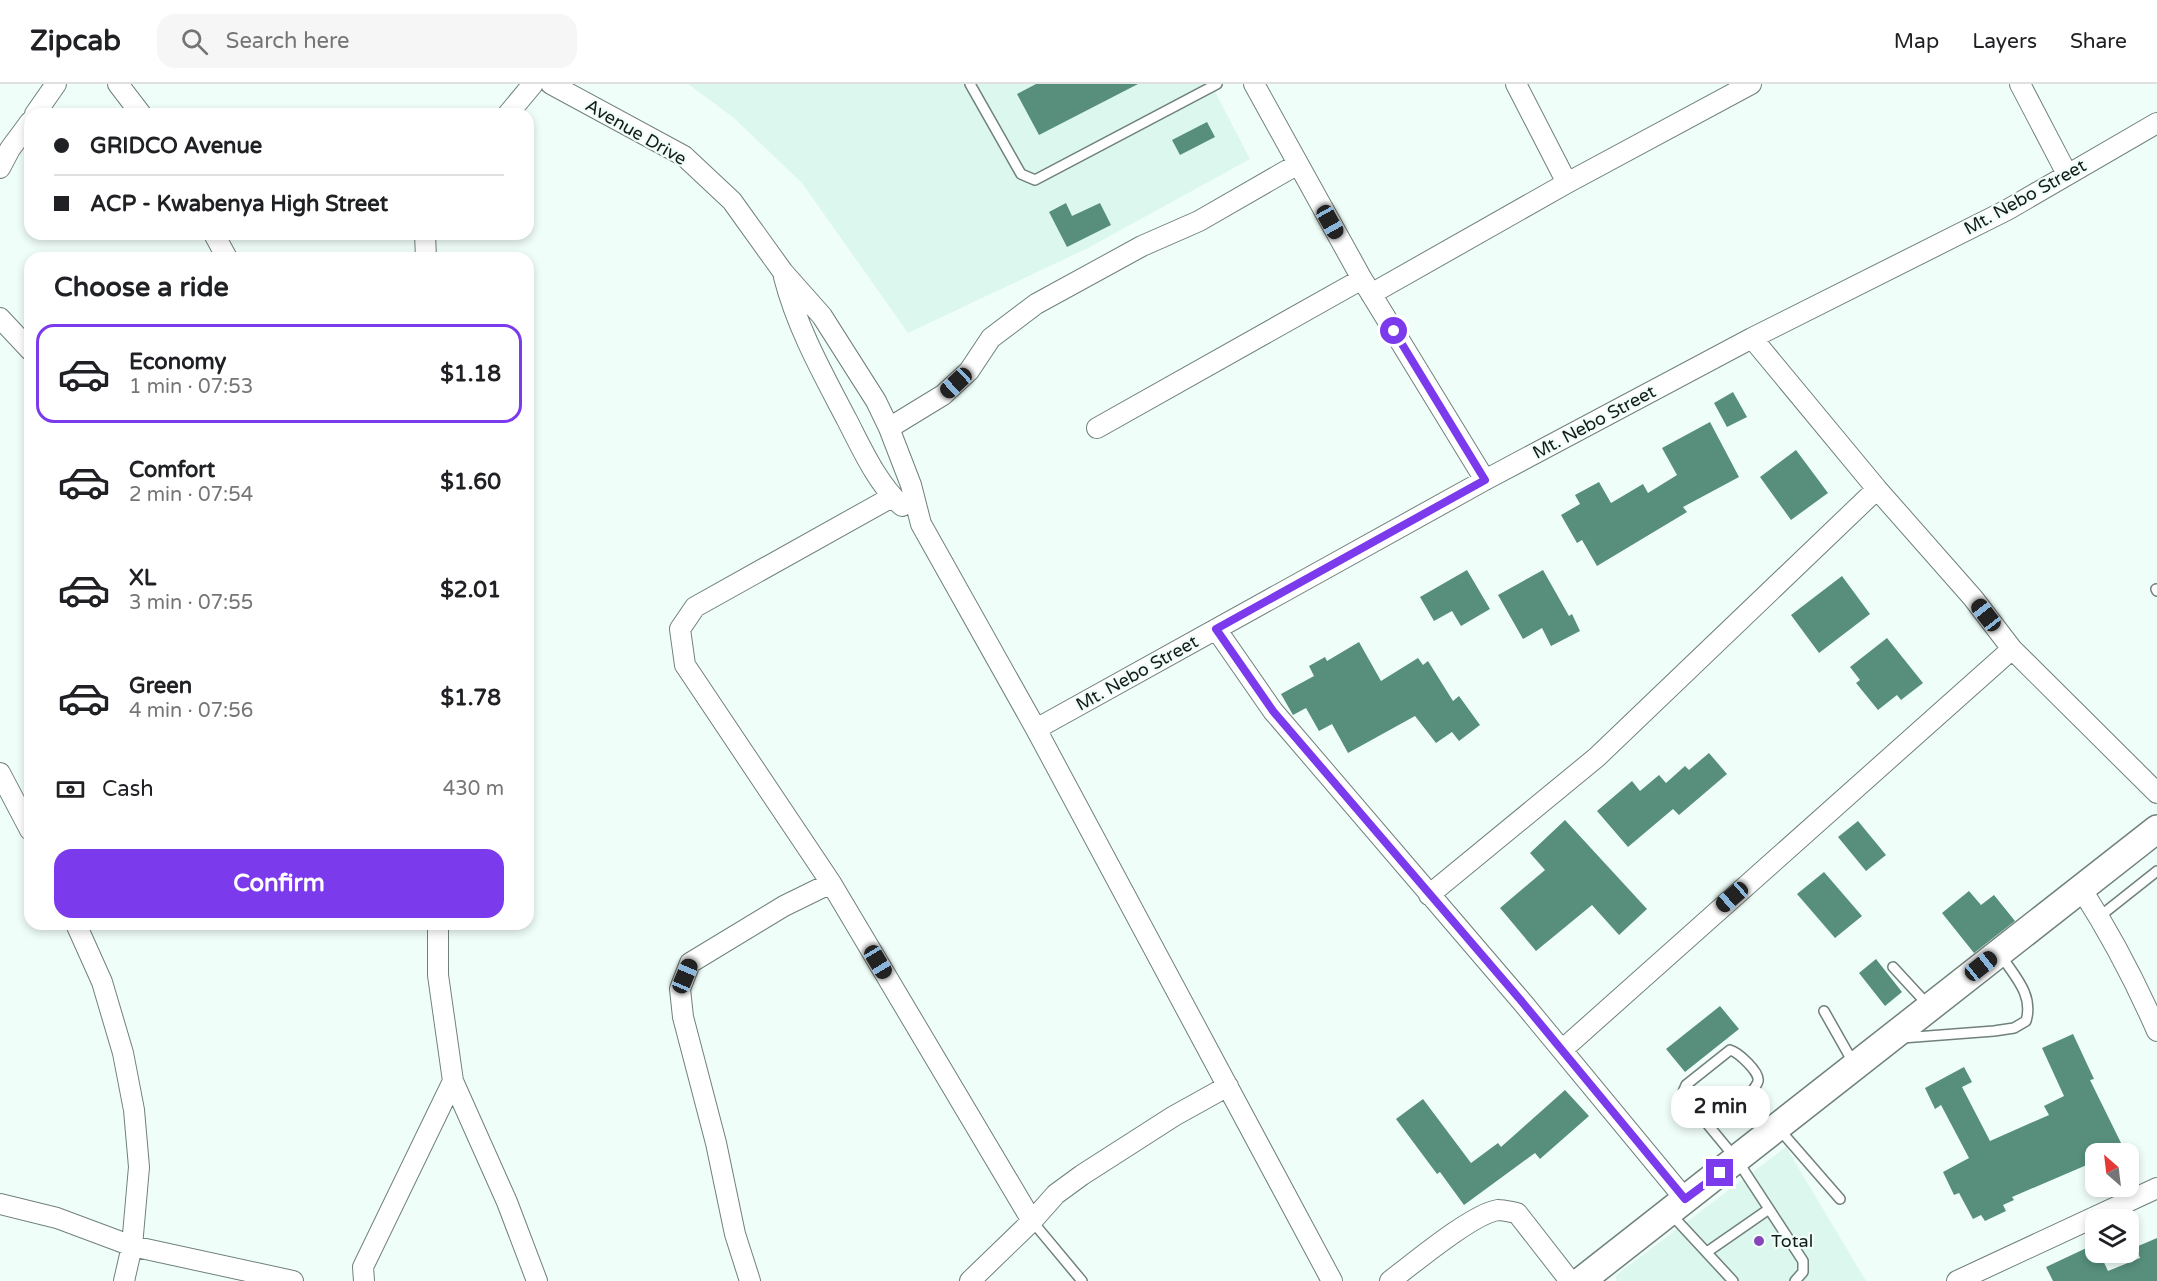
<!DOCTYPE html>
<html lang="en">
<head>
<meta charset="utf-8">
<style>
	body { margin:0; font-family:"Varela Round",sans-serif; background:#f6f6f6; color:#202124; height:100vh; display:flex; flex-direction:column; font-size:22px; white-space:nowrap }
	* { box-sizing:border-box; margin:0 }
	p { font-size:20px; color:#757577 }
	.icon { flex:none; width:33px; height:33px; fill:none; stroke:currentColor; stroke-width:2; stroke-linecap:round; stroke-linejoin:round }
	.map { position:relative; flex:1; overflow:hidden }
	.drawer { position:absolute; left:24px; top:168px; width:510px; height:678px; display:flex; flex-direction:column; background:#fff; border-radius:18px; box-shadow:0 3px 9px #0003 }
	.drawer>* { flex:none }
	.top-card { position:absolute; left:24px; top:24px; width:510px; height:132px; border-radius:18px; box-shadow:0 3px 9px #0003; display:grid; align-content:center; height:132px; padding:0 30px; background:#fff }
	.needle { width:39px; rotate:332deg }
	.tools { position:absolute; left:2085px; top:1059px; display:grid; gap:12px }
	.tools a { display:grid; place-items:center; width:54px; height:54px; border-radius:12px; background:#fff; box-shadow:0 3px 9px #0003; font-size:30px }
	.end { position:absolute; width:27px; height:27px; margin:-14px; border:8px solid #7c3aed; background:#fff; box-shadow:0 0 0 3px #fff }
	.from { border-radius:50% }
	.bubble { position:absolute; height:42px; border-radius:18px; background:#fff; box-shadow:0 3px 9px #0003; font-size:20px; font-weight:700; line-height:42px; text-align:center }
	.car { position:absolute; width:18px; height:36px; margin:-18px -9px; border-radius:8px; box-shadow:0 0 4px 2px #0007; background:linear-gradient(#222 24%,#8ab4d8 0 40%,#222 0 76%,#8ab4d8 0 86%,#222 0) }
	.top-card b { display:flex; align-items:center; gap:21px; height:57px; font-size:22px }
	.top-card b+b { border-top:2px solid #e0e0e0 }
	.top-card i { width:15px; height:15px; background:#202124 }
	ul { padding:0; list-style:none }
	li { display:flex; align-items:center; gap:18px; height:99px; margin:0 12px 9px; padding:0 18px; border:3px solid transparent; border-radius:18px }
	li div { flex:1 }
	li b { display:block; font-size:22px }
	li em { font-style:normal; font-weight:700 }
	li.on { border-color:#7c3aed }
	li>.icon { width:54px; height:54px; stroke-width:1.5 }
	h2 { padding:0 30px; font-size:27px; line-height:72px }
	.pay { display:flex; align-items:center; gap:15px; height:66px; padding:0 30px; font-size:22px }
	.pay p { margin-inline-start:auto }
	.action { display:flex; gap:12px; margin-top:auto; padding:12px 30px }
	.action a { flex:1; height:69px; border-radius:18px; background:#7c3aed; color:#fff; font-size:24px; font-weight:700; line-height:69px; text-align:center }
	header { display:flex; align-items:center; gap:36px; box-sizing:border-box; height:84px; padding:0 30px; background:#fff; border-bottom:2px solid #e0e0e0 }
	header strong { font-size:28px }
	nav { display:flex; gap:33px; margin-inline-start:auto; font-size:21px }
	.search { width:420px; height:54px; background:#f6f6f6; display:flex; align-items:center; gap:15px; box-sizing:border-box; padding:0 21px; border-radius:18px; color:#757577; font-size:22px }
	.map>svg:first-child { display:block }
</style>
</head>
<body>
<header>
<strong>Zipcab</strong>
<div class="search"><svg class="icon" aria-label="search" viewBox="0 0 24 24"><circle cx="10" cy="10" r="6"/><path d="M15 15l6 6"/></svg>Search here</div>
<nav><a>Map</a><a>Layers</a><a>Share</a></nav>
</header>
<div class="map">
<svg width="2157" height="1197" viewBox="0 0 2157 1197">
	<rect width="100%" height="100%" fill="#f0fef9"/>
	<!-- built -->
	<path fill="#dcf7ed" d="M688,0H1211L1250,75L1088,164L908,249L802,99L734,34Z
		M1786,1063L1866,1197H1617L1615,1192Z"/>
	<!-- building -->
	<path fill="#578f7c" d="M1036,0H1138L1039,51L1017,10Z
		M1207,38L1215,53L1180,71L1172,56Z
		M1066,119L1072,132L1100,119L1111,141L1067,163L1049,128Z
		M1733,308L1747,333L1727,343L1714,319Z
		M1710,338L1739,393L1683,423L1687,428L1597,482L1582,456L1577,459L1561,431L1580,420L1575,411L1599,398L1611,419L1643,400L1648,409L1677,391L1662,364Z
		M1796,366L1828,409L1791,436L1760,393Z
		M1467,486L1490,525L1461,542L1452,527L1434,537L1420,513Z
		M1543,486L1569,532L1572,530L1580,547L1551,562L1542,544L1523,555L1498,511Z
		M1842,492L1870,530L1819,569L1791,531Z
		M1887,554L1923,599L1901,616L1897,611L1878,626L1856,599L1860,596L1850,583Z
		M1359,558L1381,597L1418,574L1423,581L1428,577L1453,617L1459,612L1480,641L1459,657L1452,648L1436,659L1415,632L1348,669L1332,640L1319,647L1306,624L1293,631L1281,610L1314,592L1309,582L1325,573L1327,577Z
		M1709,669L1727,690L1679,731L1673,725L1628,763L1597,727L1632,697L1640,707L1659,691L1666,699L1685,682L1689,686Z
		M1565,736L1647,825L1619,851L1592,821L1536,867L1500,824L1545,786L1530,769Z
		M1858,737L1886,771L1866,787L1838,753Z
		M1824,788L1862,832L1835,854L1797,810Z
		M1969,807L1981,821L1994,811L2015,837L1974,869L1942,829Z
		M1876,875L1902,908L1885,922L1859,889Z
		M1720,922L1739,945L1685,988L1666,965Z
		M2073,950L2094,995L2090,996L2123,1063L2110,1070H2096V1077L2012,1113L2014,1116L2003,1121L2006,1127L1985,1137L1981,1131L1973,1135L1959,1109L1954,1111L1943,1088L1969,1074L1941,1021L1935,1025L1925,1004L1964,983L1972,998L1962,1003L1990,1057L2049,1031L2044,1022L2064,1012L2042,964Z
		M1565,1006L1589,1032L1540,1075L1535,1069L1464,1121L1440,1088L1437,1090L1396,1035L1423,1015L1471,1079L1498,1059L1501,1063Z
		M2157,1154V1197H2053L2046,1183L2095,1160L2096,1168H2099L2108,1187L2140,1174L2136,1163Z"/>
	<g fill="none" stroke-linecap="round" stroke-linejoin="round">
		<!-- service casing -->
		<g stroke="#70807a" stroke-width="12">
			<path id="service" d="M970,0L1021,90L1035,96L1217,0
				M2156,505L2157,507
				M2099,833L2157,787
				M1893,883L1928,921
				M1824,927L1854,980
				M1902,954L1994,947L2014,944L2026,937C2034,910 2014,892 2000,870
				M1710,1041L1753,1006C1755,1003 1758,999 1758,997C1760,988 1738,968 1730,966L1686,1001L1683,1008L1685,1013L1737,1076L1803,1177V1188L1795,1197
				M1779,1045L1840,1115
				M1670,1129L1733,1197
				M1032,1137L1082,1197
				M1707,1168L1769,1125"/>
		</g>
		<!-- minor casing -->
		<g stroke="#70807a" stroke-width="22">
			<path id="minor" d="M118,0L141,30
				M551,0L684,72L732,117L783,188L822,232L876,317L889,344L911,401L921,440L1036,645L1332,1197
				M1254,0L1362,195L1485,396
				M1516,0L1567,99
				M2020,0L2067,90
				M35,30L56,0
				M508,30L533,0
				M0,84L10,65L30,38
				M214,150L227,174
				M425,150L426,174
				M784,193C797,244 823,290 847,336C862,365 877,399 902,422
				M1371,210L1567,99L1751,0
				M0,234L30,266
				M1752,254L1877,405L1973,514L2012,565L2157,709
				M889,344L943,311L969,287L991,254L1036,220L1142,162L1199,137L1298,80
				M1097,344L1362,195
				M892,413L695,523L680,545L685,581L831,799L1032,1137
				M1216,545L1273,627L1523,919L1685,1115
				M1036,645L1485,396L1752,254L2007,126L2157,39
				M0,689L30,746
				M2082,806C2111,851 2136,899 2157,947
				M1429,811L1597,673L1877,405
				M76,840L102,898L123,969L134,1026L139,1083L132,1162L124,1197
				M438,840V891L453,997L507,1118L537,1197
				M1562,966L2012,565
				M0,1120L57,1134L132,1162L293,1197
				M364,1197L363,1183L453,997
				M750,1197L735,1150L716,1059L683,933L680,905L690,879L784,822L831,799
				M970,1197L1032,1137L1056,1110L1082,1091L1174,1032L1228,1002
				M1390,1197C1414,1179 1472,1130 1498,1126C1504,1126 1511,1128 1517,1129L1570,1197
				M1957,1197L2157,1104"/>
		</g>
		<!-- secondary casing -->
		<g stroke="#70807a" stroke-width="30">
			<path id="secondary" d="M1581,1197L2157,745"/>
		</g>
		<!-- service -->
		<use href="#service" stroke="#fff" stroke-width="9"/>
		<!-- minor -->
		<use href="#minor" stroke="#fff" stroke-width="20"/>
		<!-- secondary -->
		<use href="#secondary" stroke="#fff" stroke-width="27"/>
	</g>
	<g fill="none" stroke-linecap="round" stroke-linejoin="round">
		<!-- route -->
		<path stroke="#7c3aed" stroke-width="8" d="M1394,247L1485,396L1216,545L1273,627L1523,919L1685,1115L1720,1089"/>
	</g>
	<!-- markers -->
	<circle fill="#8745ba" stroke="#f0fef9" stroke-width="2" cx="1759" cy="1157" r="6"/>
	<g text-anchor="middle" stroke-width="4.5" stroke-linejoin="round" paint-order="stroke">
		<!-- street labels -->
		<g font-size="18" fill="#151b19" stroke="#f0fef9">
			<text transform="translate(636 48) rotate(30)" y="6">Avenue Drive</text>
			<text transform="translate(2025 113) rotate(-29)" y="6">Mt. Nebo Street</text>
			<text transform="translate(1594 338) rotate(-28)" y="6">Mt. Nebo Street</text>
			<text transform="translate(1137 589) rotate(-29)" y="6">Mt. Nebo Street</text>
		</g>
		<!-- poi labels -->
		<g font-size="18" fill="#151b19" stroke="#f0fef9" text-anchor="start">
			<text x="1771" y="1163">Total</text>
		</g>
	</g>
</svg>
<div class="tools">
<a><svg class="needle" viewBox="-14 -14 28 28"><path d="M0-13l5 13h-10z" fill="#e53935"/><path d="M0 13l5-13h-10z" fill="#757577"/></svg></a>
<a><svg class="icon" aria-label="layers" viewBox="0 0 24 24"><path d="M12 4l9 5-9 5-9-5zM3 14l9 5 9-5"/></svg></a>
</div>
<i class="end from" style="left:1394px;top:247px"></i>
<i class="end" style="left:1720px;top:1089px"></i>
<div class="bubble" style="left:1671px;top:1002px;width:99px">2 min</div>
<i class="car" style="left:1330px;top:138px;rotate:151deg"></i>
<i class="car" style="left:956px;top:299px;rotate:227deg"></i>
<i class="car" style="left:1986px;top:531px;rotate:322deg"></i>
<i class="car" style="left:1732px;top:813px;rotate:229deg"></i>
<i class="car" style="left:878px;top:878px;rotate:149deg"></i>
<i class="car" style="left:1981px;top:882px;rotate:51deg"></i>
<i class="car" style="left:685px;top:892px;rotate:23deg"></i>
<div class="top-card">
<b><i class="from"></i>GRIDCO Avenue</b>
<b><i></i>ACP - Kwabenya High Street</b>
</div>
<section class="drawer">
<h2>Choose a ride</h2>
<ul>
<li class="on"><svg class="icon" aria-label="car" viewBox="0 0 24 24"><path d="M5 17H2v-5l4-1 3-4h7l3 4 3 1v5h-3M9 17h6M6 11h13"/><circle cx="7" cy="17" r="2"/><circle cx="17" cy="17" r="2"/></svg><div><b>Economy</b><p>1 min · 07:53</p></div><em>$1.18</em></li>
<li><svg class="icon" aria-label="car" viewBox="0 0 24 24"><path d="M5 17H2v-5l4-1 3-4h7l3 4 3 1v5h-3M9 17h6M6 11h13"/><circle cx="7" cy="17" r="2"/><circle cx="17" cy="17" r="2"/></svg><div><b>Comfort</b><p>2 min · 07:54</p></div><em>$1.60</em></li>
<li><svg class="icon" aria-label="car" viewBox="0 0 24 24"><path d="M5 17H2v-5l4-1 3-4h7l3 4 3 1v5h-3M9 17h6M6 11h13"/><circle cx="7" cy="17" r="2"/><circle cx="17" cy="17" r="2"/></svg><div><b>XL</b><p>3 min · 07:55</p></div><em>$2.01</em></li>
<li><svg class="icon" aria-label="car" viewBox="0 0 24 24"><path d="M5 17H2v-5l4-1 3-4h7l3 4 3 1v5h-3M9 17h6M6 11h13"/><circle cx="7" cy="17" r="2"/><circle cx="17" cy="17" r="2"/></svg><div><b>Green</b><p>4 min · 07:56</p></div><em>$1.78</em></li>
</ul>
<div class="pay"><svg class="icon" aria-label="cash" viewBox="0 0 24 24"><path d="M3 7h18v10H3z"/><circle cx="12" cy="12" r="2"/></svg>Cash<p>430 m</p></div>
<div class="action"><a>Confirm</a></div>
</section>
</div>
</body>
</html>
